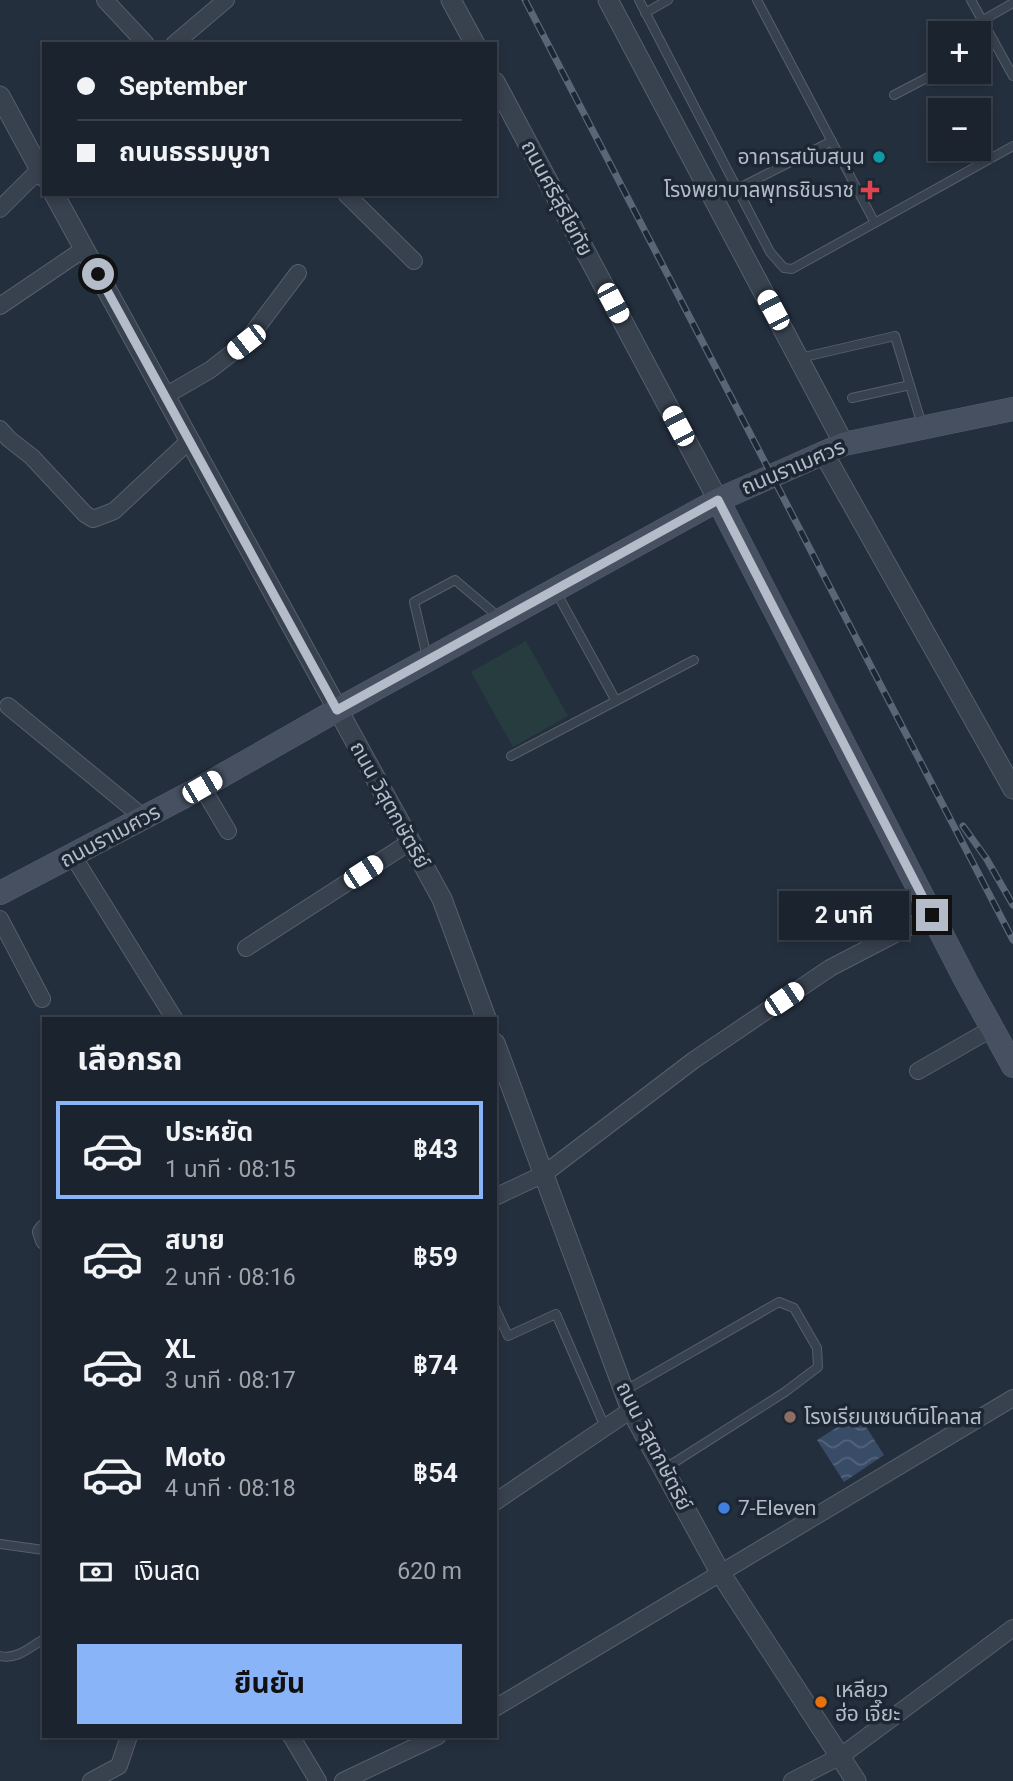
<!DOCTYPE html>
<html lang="th">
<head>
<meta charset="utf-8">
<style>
	body { margin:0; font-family:Roboto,"Noto Sans Thai",sans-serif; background:#282f3a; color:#f1f3f6; height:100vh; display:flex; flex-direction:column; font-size:26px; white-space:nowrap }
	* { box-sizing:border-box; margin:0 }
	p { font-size:23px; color:#a0a4aa }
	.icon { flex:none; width:38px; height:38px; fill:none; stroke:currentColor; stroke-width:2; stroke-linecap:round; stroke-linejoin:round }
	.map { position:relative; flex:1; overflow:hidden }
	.details { position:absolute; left:42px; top:1017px; width:455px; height:721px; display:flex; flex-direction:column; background:#1b232e; border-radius:0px; box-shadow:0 4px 10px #0003,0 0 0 2px #39404a }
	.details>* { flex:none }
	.guide { position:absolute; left:42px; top:42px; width:455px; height:154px; border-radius:0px; box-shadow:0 4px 10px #0003,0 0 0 2px #39404a; display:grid; align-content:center; height:154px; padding:0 35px; background:#1b232e }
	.buttons { position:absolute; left:928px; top:21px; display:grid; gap:14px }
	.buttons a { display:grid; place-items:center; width:63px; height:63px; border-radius:0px; background:#1b232e; box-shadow:0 4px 10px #0003,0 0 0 2px #39404a; font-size:35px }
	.end { position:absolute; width:32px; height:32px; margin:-16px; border:9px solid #b4bcc9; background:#111; box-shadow:0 0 0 4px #111 }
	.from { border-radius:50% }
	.bubble { position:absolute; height:49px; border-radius:0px; background:#1b232e; box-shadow:0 4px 10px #0003,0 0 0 2px #39404a; font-size:23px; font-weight:700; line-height:49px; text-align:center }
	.car { position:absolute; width:21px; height:42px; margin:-21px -10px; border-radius:9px; box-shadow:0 0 5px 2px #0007; background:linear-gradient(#fff 24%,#345 0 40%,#fff 0 76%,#345 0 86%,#fff 0) }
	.guide b { display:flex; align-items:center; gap:24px; height:66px; font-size:26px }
	.guide b+b { border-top:2px solid #39404a }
	.guide i { width:18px; height:18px; background:#f1f3f6 }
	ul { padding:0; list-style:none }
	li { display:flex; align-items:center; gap:21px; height:98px; margin:0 14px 10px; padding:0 21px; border:4px solid transparent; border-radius:0px }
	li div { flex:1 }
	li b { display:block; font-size:26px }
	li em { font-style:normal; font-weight:700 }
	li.on { border-color:#8ab4f8 }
	li>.icon { width:63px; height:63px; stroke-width:1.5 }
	h2 { padding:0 35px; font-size:32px; line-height:84px }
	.pay { display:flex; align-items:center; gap:18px; height:77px; padding:0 35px; font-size:26px }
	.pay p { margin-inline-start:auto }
	.cta { display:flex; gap:14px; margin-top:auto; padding:14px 35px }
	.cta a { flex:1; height:80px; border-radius:0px; background:#8ab4f8; color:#111; font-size:28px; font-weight:700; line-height:80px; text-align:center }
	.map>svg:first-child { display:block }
</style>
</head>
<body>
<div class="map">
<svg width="1013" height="1781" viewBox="0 0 1013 1781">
	<defs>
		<pattern id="water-waves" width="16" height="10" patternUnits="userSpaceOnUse" patternTransform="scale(1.75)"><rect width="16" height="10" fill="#394c67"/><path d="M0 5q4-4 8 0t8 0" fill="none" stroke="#53647b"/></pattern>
	</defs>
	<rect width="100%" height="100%" fill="#242f3e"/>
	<!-- garden -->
	<path fill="#263c3f" d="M526,641L568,716L513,747L471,672Z"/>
	<!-- water -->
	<path fill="url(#water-waves)" d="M858,1414L884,1455L844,1482L817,1440Z"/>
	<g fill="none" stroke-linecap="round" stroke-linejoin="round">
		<!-- service casing -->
		<g stroke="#565f6c" stroke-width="10">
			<path id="service" d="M639,0L770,252L784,268L792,269L1013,146
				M757,0L875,223
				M971,0L1013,76
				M645,13L668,0
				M983,20L1013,3
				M978,50L994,41
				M894,95L940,71
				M737,189L832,141
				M800,358L895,336L922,425
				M852,398L910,385
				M555,590L616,701
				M427,657L414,602L455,580L500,618
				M511,756L694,660
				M495,1308L508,1336L556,1314L605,1427
				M624,1391L779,1302L794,1308L817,1348L818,1367L785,1392L664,1469
				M0,1544L44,1550
				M0,1656C17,1660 30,1647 44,1639"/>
		</g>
		<!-- minor casing -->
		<g stroke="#565f6c" stroke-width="18">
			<path id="minor" d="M105,0L146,44
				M174,44L226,0
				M346,194L414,261
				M0,209L44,165
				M0,306L84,249
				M165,396L210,370L246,342L298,273
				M0,429L9,439L32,457L85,514L93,519L114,511L189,441
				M8,706L144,818
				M202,787L228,831
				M73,856L174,1018
				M0,919L42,999
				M246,948L410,842
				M918,1071L993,1028
				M495,1197L544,1174L694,1060L830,968L932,915
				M44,1228L41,1232L44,1241
				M495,1502L631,1410
				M495,1708L1013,1398
				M291,1736L318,1781
				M91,1781L119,1766L129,1736
				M343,1781L438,1736
				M792,1781L841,1756L1013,1628"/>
		</g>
		<!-- tertiary casing -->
		<g stroke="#565f6c" stroke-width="21">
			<path id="tertiary" d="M451,0L475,44
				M608,0L844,444
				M495,82L718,500
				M0,96L44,177
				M54,194L442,899L486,1018
				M823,452L1013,789
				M495,1043L631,1410L721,1574L856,1781"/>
		</g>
		<!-- secondary casing -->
		<g stroke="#565f6c" stroke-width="24">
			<path id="secondary" d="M718,500L966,981L1013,1066
				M0,893L202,787L337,710L718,500L844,444L1013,409"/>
		</g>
		<!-- service -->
		<use href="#service" stroke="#38414e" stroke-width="8"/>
		<!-- minor -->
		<use href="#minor" stroke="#38414e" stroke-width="16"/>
		<!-- tertiary -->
		<use href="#tertiary" stroke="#38414e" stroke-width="19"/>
		<!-- secondary -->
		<use href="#secondary" stroke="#465061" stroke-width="23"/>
		<!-- rail casing -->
		<g stroke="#5a6575" stroke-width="7">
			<path id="rail" d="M525,0L1013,940
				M963,826L986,858L1013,905"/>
		</g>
		<!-- rail -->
		<use href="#rail" stroke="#1d2633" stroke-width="4.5" stroke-dasharray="13" stroke-linecap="butt"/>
	</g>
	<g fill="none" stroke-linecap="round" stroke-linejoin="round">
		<!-- route -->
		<path stroke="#b4bcc9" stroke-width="9" d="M98,274L337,710L718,500L932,915"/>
	</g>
	<!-- markers -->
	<circle fill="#0f9aa8" stroke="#1d2633" stroke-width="2.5" cx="879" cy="157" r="7"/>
	<path fill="#e0444e" stroke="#1d2633" stroke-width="2.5" d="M866.5 179.5h7v7h7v7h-7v7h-7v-7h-7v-7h7z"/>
	<circle fill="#8d6e63" stroke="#1d2633" stroke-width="2.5" cx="790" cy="1417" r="7"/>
	<circle fill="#3f7fe0" stroke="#1d2633" stroke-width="2.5" cx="724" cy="1508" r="7"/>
	<circle fill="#e8710a" stroke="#1d2633" stroke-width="2.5" cx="821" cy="1702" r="7"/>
	<g text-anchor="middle" stroke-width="7" stroke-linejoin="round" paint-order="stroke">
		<!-- poi labels -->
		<g font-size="21" fill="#b4bcc9" stroke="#1d2633" text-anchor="start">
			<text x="865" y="164" text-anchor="end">อาคารสนับสนุน</text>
			<text x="854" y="197" text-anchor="end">โรงพยาบาลพุทธชินราช</text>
			<text x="804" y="1424">โรงเรียนเซนต์นิโคลาส</text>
			<text x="738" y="1515">7-Eleven</text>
			<text x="835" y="1697">เหลียว<tspan x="835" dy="24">ฮ่อ เจี๊ยะ</tspan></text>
		</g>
		<!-- street labels -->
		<g font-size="21" fill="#b4bcc9" stroke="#1d2633">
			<text transform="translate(557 198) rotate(62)" y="7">ถนนศรีสุริโยทัย</text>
			<text transform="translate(793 467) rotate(-23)" y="7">ถนนราเมศวร</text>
			<text transform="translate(390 805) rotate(61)" y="7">ถนน วิสุตกษัตริย์</text>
			<text transform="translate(110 836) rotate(-28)" y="7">ถนนราเมศวร</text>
			<text transform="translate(654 1446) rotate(63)" y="7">ถนน วิสุตกษัตริย์</text>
		</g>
	</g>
</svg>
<div class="buttons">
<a>+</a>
<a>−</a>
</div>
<i class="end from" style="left:98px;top:274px"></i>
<i class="end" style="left:932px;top:915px"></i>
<div class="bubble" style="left:779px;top:891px;width:130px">2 นาที</div>
<i class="car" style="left:613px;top:303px;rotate:152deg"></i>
<i class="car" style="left:773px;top:310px;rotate:332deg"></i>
<i class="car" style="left:246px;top:342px;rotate:232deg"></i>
<i class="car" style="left:678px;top:426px;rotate:332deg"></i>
<i class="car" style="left:202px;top:787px;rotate:60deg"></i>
<i class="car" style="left:363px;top:872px;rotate:57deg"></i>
<i class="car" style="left:784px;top:999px;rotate:56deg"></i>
<div class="guide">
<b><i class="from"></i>September</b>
<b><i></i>ถนนธรรมบูชา</b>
</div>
<section class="details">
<h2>เลือกรถ</h2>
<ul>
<li class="on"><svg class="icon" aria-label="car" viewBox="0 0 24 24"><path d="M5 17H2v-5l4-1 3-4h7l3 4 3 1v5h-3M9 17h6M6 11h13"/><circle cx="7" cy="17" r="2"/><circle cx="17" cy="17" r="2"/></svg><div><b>ประหยัด</b><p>1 นาที · 08:15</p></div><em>฿43</em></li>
<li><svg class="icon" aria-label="car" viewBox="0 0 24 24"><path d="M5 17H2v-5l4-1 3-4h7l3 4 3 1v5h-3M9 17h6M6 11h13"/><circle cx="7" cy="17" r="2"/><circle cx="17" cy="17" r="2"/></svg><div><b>สบาย</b><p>2 นาที · 08:16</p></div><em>฿59</em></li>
<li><svg class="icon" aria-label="car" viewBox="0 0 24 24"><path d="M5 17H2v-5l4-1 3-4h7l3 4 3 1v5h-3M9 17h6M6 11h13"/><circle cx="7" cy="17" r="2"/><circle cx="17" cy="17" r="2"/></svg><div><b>XL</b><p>3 นาที · 08:17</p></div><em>฿74</em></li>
<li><svg class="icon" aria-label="car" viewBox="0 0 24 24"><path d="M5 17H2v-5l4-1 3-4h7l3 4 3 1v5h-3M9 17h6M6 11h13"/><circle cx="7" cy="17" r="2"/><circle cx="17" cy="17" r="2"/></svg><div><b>Moto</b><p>4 นาที · 08:18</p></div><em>฿54</em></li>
</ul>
<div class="pay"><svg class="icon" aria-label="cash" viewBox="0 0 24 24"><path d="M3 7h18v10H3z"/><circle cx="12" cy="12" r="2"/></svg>เงินสด<p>620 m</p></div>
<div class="cta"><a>ยืนยัน</a></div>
</section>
</div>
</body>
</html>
